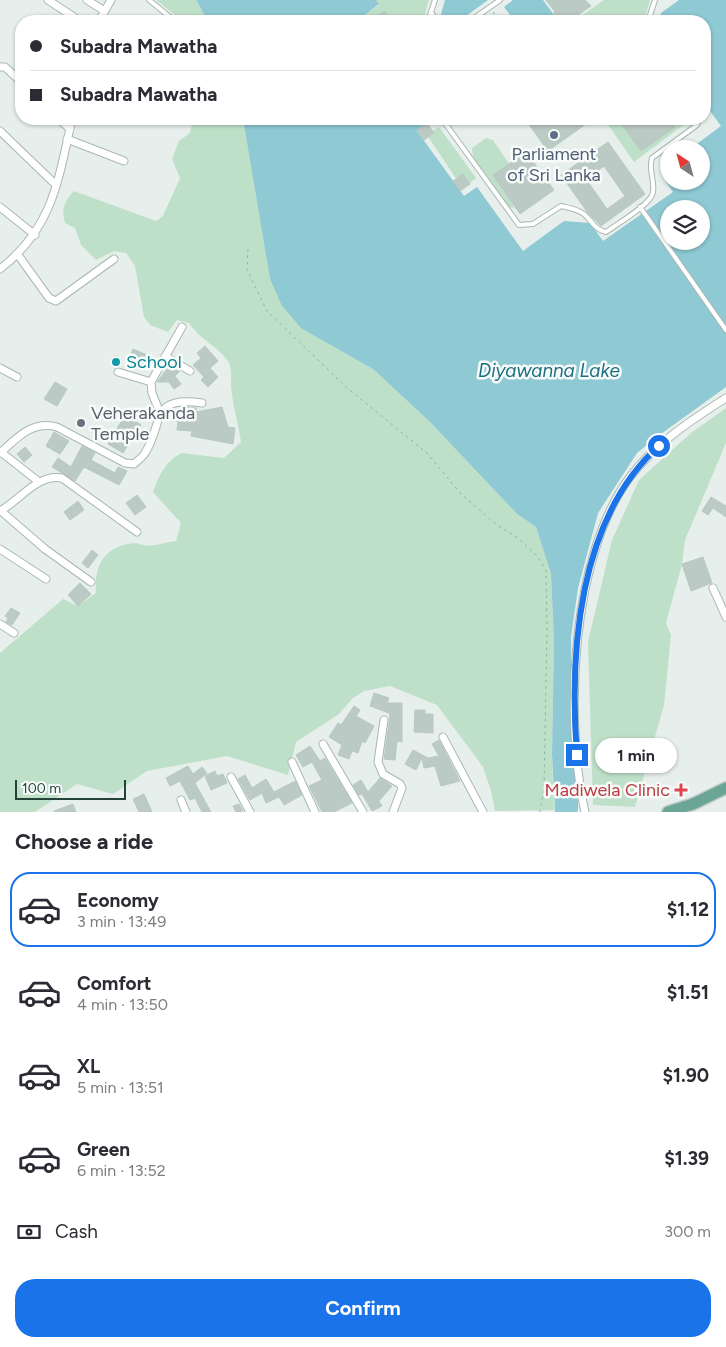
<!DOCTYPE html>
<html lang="en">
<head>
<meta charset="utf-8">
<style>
	body { margin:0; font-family:Figtree,sans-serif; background:#f2f2f3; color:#2b2b33; height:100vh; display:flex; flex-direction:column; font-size:19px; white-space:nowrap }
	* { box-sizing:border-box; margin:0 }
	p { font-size:16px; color:#7c7c81 }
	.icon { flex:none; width:28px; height:28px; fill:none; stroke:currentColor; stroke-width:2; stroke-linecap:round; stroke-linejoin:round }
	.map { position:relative; height:812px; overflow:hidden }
	.sheet { display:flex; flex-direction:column; background:#fff; flex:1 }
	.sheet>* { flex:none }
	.banner { position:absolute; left:15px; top:15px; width:696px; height:110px; border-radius:20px; box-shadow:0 1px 4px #0004; display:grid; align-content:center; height:110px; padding:0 15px; background:#fff }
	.needle { width:32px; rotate:324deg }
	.buttons { position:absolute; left:660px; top:140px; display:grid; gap:10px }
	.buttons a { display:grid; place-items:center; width:50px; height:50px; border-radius:50%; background:#fff; box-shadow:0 1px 4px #0004; font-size:25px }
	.scale { position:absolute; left:15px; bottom:12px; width:111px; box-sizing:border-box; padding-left:5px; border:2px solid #24423a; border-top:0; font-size:14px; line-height:18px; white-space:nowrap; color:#24423a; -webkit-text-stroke:4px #f7fbf9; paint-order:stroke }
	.end { position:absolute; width:22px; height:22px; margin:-11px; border:6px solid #1a73e8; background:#fff; box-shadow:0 0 0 2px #fff }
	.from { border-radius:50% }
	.bubble { position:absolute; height:35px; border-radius:18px; background:#fff; box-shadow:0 1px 4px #0004; font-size:16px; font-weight:700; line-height:35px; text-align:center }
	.banner b { display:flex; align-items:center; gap:18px; height:48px; font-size:19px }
	.banner b+b { border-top:1px solid #e1e1e2 }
	.banner i { width:12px; height:12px; background:#2b2b33 }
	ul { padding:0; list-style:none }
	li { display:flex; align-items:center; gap:15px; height:75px; margin:0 10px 8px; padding:0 5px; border:2px solid transparent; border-radius:20px }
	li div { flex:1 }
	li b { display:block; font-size:19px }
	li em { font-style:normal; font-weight:700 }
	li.active { border-color:#1a73e8 }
	li>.icon { width:45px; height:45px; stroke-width:1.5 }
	h2 { padding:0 15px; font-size:22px; line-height:60px }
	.pay { display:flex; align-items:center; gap:12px; height:55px; padding:0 15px; font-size:19px }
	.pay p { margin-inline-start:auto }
	.action { display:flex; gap:10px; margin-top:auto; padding:10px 15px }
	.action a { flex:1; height:58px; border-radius:20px; background:#1a73e8; color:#fff; font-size:20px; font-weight:700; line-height:58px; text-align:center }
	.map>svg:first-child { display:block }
</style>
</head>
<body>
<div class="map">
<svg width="726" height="812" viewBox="0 0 726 812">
	<rect width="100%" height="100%" fill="#e6efeb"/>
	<!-- green -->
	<path fill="#bfe0c8" d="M156,0H196L208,21H178L174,14Z
		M376,0H429L423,21H363L361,18L379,5Z
		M604,0H650L644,21H574Z
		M193,119H243L270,279L302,329L373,369L429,421L517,514L536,527L551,574L554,640L552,754L554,810L495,811L491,791L483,767L437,705L390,686L364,691L353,698L339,714L296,742L288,775L227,756L147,771L113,794L77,784L35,812H0V653L63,599L78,606L96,593C94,566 104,546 134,543C139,543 144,546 149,546C158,545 167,542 176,541L181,523L153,492C158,477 166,460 182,453L224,458L241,442C238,422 232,404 231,384C231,377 232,367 228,361C217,346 199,339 189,323L177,320L168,332L150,325L144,317L135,266L126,253L114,251L96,260L81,245L75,228L65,223C61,209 64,202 74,191L156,221L163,216L180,178L172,159L179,141L190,133Z
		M604,119H689L690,120L634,162Z
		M439,127L476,178L463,189L427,135Z
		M486,138L493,140L509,164L493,175L514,206L513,208L509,207L473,157L472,148Z
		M726,408V443L685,540L682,564L666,623L671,635L664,705L635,807L593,805L588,642L612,540L639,480L691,433Z"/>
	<!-- water -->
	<path fill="#8ec9d4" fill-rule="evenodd" d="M196,0H376L379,4L361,18L363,21H208Z
		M445,0H488L459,21H445L441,14Z
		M513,0H543L554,15L544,21H515L504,7Z
		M679,0H726V387L654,439L637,453L598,513L578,588L571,637V719L578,784V810L577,812H555L552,754L554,640L551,574L536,527L517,514L429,421L373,369L302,329L282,306L270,279L243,119H433L417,131L464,196L477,187L523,251L564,221L590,223L603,241L673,192L666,182L664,168L669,164V181H701V149H690L721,126L705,104V21H659L661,13ZM669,209H701V241H669Z"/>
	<!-- building -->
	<path fill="#bbcac4" stroke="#b8c9c2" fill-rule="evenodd" d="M546,0H585L591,6L569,21H543L555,12Z
		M384,11L391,21H378L375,18Z
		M525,119H593L548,151Z
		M618,119H669L675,127L641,151Z
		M427,123L434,133L424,140L417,130Z
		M608,142L645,194L601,226L588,213L561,175ZM604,166L625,196L607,209L586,179Z
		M526,152L554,190L520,214L493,175Z
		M463,174L470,184L460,191L453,181Z
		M205,346L218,361L210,368L218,377L208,387L201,380L204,377L193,365L201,358L197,353Z
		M133,349L149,356L145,366L129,359Z
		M111 361a5 5 0 1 1 10 0a5 5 0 1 1-10 0Z
		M170,365L180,371L175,376L181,384L174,389L169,382H157Z
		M55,382L67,389L57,406L44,399Z
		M190,407L196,408V412L222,407L228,427L235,428L233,444L191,436L192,431L177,430L178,421H172L173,410Z
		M125,415L141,425L123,453L108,444Z
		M54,432L69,441L60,454L46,446Z
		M82,446L95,453L91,460L115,473L118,467L127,471L119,485L84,467L75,481L52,467L58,458L71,467Z
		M25,447L32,455L24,462L17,454Z
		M137,495L146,507L135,515L126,503Z
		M711,497L726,506V517L713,508L708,515L702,511Z
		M78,501L84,510L70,520L64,512Z
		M92,550L98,555L88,568L82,563Z
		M703,557L712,583L691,591L682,564Z
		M80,583L91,594L78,606L68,595Z
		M11,608L20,613L12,625L6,622L8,618L5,616Z
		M374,693L389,698L387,703H402V742L397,741L395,760L384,759L390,716L389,713L370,706Z
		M354,706L360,710L356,716L374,726L365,743L362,741L358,753L352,751L349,759L338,755L342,745L329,737L338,723L341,725Z
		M415,710H425V714H433V733L414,732Z
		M439,740L460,781L441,786L435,766L424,768L422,758L416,770L405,764L413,750L428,758L439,756L432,744Z
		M310,746L320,761L325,758L352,803L334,812H322L309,786L322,780L312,762L303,767L296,755Z
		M188,766L193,774L202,767L207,773L195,783L211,812H202L195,798L190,800L180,781L170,786L166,778Z
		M215,771L217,776L223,774L227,783L211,790L205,776Z
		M245,775L252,788L266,779L274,792L295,781L302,795L284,805L279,797L266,803L262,793L250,800L238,779Z
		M380,778L392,786L379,801L382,806L372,811L362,794L359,795L353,785L361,780L368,792Z
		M144,794L152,812H139L133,799Z
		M73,804L76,812H54V811Z
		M239,804L243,811L236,812L233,806Z"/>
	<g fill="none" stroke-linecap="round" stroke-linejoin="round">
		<!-- lane casing -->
		<g stroke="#a8b8b2" stroke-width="6">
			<path id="lane" d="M149,0L175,21
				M431,12L437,21
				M428,21L435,0
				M470,21L500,0
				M648,21L655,0
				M442,119L519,225L533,224L561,206C569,208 577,209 584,214C592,221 595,230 606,232C617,224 652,204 653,192C655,180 648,170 652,158L697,125L699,119
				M640,207L726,330"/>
		</g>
		<!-- street casing -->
		<g stroke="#a8b8b2" stroke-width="9">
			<path id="street" d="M48,0L80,21
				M87,0L103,10
				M99,21L111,0
				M0,67H5L21,82
				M59,119L70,129
				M0,131L56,185
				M67,139L124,161
				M0,207L35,235
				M18,255L49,298L56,301L114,259
				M0,269C53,228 58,181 72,119
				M165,356L190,371
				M0,368L17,377
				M118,372L151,382
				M160,413L152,393L151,382L182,327
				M1,452L39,482
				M0,453C17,438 32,420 57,427L125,463L134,464C137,461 143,457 145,453C164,424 149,395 202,403
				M0,511C19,501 38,473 62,478L137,532
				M1,511L45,549L91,582
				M0,549L46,579
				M713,588L726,617
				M0,624L14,633
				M384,720L378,762L383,774L400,784L402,788L393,812
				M443,737L483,812
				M323,744L363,812
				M292,762L315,812
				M231,777L250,812
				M181,800L186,812
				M585,812C564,719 571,556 630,477C655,444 691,420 726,398"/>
		</g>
		<!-- primary casing -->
		<g stroke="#c2cac8" stroke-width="14">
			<path id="primary" d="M668,812L693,804L726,788"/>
		</g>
		<!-- path -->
		<path stroke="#86b3a5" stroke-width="1" stroke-dasharray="2.5 4" stroke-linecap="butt" d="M493,12L500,21
			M248,249L247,270L267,311L346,387L428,454L460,493L497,525L518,538L538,557L546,570L547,628L544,788L540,812"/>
		<!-- lane -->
		<use href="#lane" stroke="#fff" stroke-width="4"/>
		<!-- street -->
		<use href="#street" stroke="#fff" stroke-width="7"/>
		<!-- primary -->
		<use href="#primary" stroke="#6aa596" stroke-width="11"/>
	</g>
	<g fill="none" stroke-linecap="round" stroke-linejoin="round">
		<!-- route -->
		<path stroke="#1a73e8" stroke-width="6" d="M577,755C569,654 578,518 659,446"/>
	</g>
	<!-- markers -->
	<circle fill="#5c6f8a" stroke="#f7fbf9" stroke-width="2" cx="554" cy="135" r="5"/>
	<circle fill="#0f9aa8" stroke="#f7fbf9" stroke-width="2" cx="116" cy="362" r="5"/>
	<circle fill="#6b7280" stroke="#f7fbf9" stroke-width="2" cx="81" cy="423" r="5"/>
	<path fill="#e0444e" stroke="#f7fbf9" stroke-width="2" d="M678.5 782.5h5v5h5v5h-5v5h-5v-5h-5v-5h5z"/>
	<g text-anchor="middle" stroke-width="5" stroke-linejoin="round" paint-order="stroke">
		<!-- service labels -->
		<g font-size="18" fill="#4e5e75" stroke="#f7fbf9">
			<text x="554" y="160">Parliament<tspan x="554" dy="21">of Sri Lanka</tspan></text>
		</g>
		<!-- culture labels -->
		<g font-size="18" fill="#0d838f" stroke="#f7fbf9" text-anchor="start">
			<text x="126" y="368">School</text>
		</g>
		<!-- worship labels -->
		<g font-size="18" fill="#5b616d" stroke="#f7fbf9" text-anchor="start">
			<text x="91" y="419">Veherakanda<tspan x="91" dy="21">Temple</tspan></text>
		</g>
		<!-- health labels -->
		<g font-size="18" fill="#be3a42" stroke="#f7fbf9" text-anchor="end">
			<text x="670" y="796">Madiwela Clinic</text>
		</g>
		<!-- water labels -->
		<g font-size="19" font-style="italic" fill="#1c6f80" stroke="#f7fbf9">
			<text x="549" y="377">Diyawanna Lake</text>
		</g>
	</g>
</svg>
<div class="buttons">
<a><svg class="needle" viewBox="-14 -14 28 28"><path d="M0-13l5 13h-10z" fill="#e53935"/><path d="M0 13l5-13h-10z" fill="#7c7c81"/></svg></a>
<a><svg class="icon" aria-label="layers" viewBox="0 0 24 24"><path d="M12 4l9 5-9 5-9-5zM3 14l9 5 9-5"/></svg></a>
</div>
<div class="scale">100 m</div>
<i class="end from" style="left:659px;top:446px"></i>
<i class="end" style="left:577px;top:755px"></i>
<div class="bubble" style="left:595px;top:738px;width:82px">1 min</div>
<div class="banner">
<b><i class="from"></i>Subadra Mawatha</b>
<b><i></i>Subadra Mawatha</b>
</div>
</div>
<section class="sheet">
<h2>Choose a ride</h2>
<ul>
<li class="active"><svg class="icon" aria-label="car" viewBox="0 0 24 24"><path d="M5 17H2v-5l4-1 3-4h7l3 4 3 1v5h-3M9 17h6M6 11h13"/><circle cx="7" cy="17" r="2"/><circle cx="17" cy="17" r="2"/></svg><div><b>Economy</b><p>3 min · 13:49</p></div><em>$1.12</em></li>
<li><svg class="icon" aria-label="car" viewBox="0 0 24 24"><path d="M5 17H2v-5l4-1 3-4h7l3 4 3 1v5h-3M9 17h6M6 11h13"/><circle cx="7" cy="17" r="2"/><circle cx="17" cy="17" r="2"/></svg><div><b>Comfort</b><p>4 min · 13:50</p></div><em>$1.51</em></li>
<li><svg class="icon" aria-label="car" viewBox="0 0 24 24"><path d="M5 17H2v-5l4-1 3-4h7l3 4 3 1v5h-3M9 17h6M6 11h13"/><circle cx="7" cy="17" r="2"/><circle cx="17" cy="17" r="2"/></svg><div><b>XL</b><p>5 min · 13:51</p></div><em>$1.90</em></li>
<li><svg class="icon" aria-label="car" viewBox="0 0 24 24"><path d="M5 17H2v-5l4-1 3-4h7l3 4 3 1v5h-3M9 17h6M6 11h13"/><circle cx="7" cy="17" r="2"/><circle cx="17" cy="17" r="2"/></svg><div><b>Green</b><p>6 min · 13:52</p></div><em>$1.39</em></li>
</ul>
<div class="pay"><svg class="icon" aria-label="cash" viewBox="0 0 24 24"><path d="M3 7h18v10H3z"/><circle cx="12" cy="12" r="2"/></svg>Cash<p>300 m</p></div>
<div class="action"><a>Confirm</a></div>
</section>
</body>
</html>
